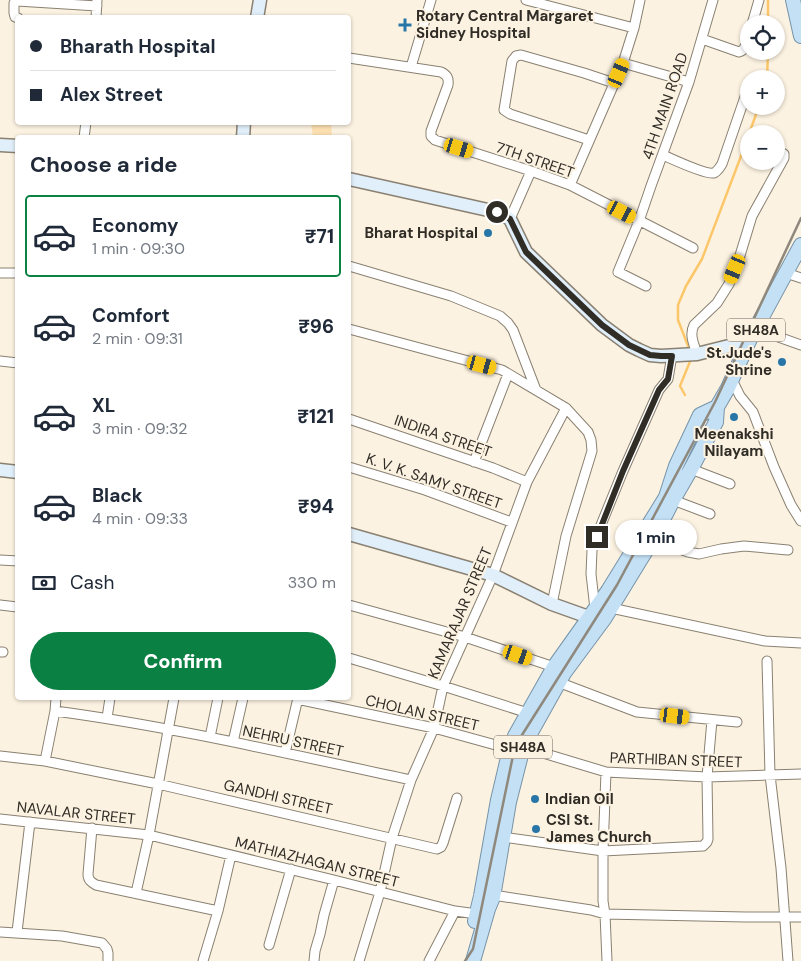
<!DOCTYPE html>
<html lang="en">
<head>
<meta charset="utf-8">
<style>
	body { margin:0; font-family:"DM Sans",sans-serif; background:#f2f2f3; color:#1f2937; height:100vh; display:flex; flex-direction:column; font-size:19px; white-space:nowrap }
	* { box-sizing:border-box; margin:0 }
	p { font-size:16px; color:#747a83 }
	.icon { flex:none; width:28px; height:28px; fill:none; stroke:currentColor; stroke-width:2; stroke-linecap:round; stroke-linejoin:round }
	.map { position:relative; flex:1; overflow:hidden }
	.drawer { position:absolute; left:15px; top:135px; width:336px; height:565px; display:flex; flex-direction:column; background:#fff; border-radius:5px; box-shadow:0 1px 4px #0004 }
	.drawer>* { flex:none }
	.guide { position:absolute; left:15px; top:15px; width:336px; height:110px; border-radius:5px; box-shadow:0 1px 4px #0004; display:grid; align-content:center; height:110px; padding:0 15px; background:#fff }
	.controls { position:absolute; left:740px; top:15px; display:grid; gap:10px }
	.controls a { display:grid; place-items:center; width:45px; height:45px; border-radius:50%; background:#fff; box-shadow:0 1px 4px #0004; font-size:25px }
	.end { position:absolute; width:22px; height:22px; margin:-11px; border:6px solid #302c26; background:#fff; box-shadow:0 0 0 2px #fff }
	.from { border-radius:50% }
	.bubble { position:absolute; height:35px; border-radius:18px; background:#fff; box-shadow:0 1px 4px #0004; font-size:16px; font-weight:800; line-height:35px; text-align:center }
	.car { position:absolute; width:15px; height:30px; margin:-15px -8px; border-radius:6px; box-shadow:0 0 4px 1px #0007; background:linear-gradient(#f5c518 24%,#345 0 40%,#f5c518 0 76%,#345 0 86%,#f5c518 0) }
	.guide b { display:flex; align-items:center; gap:18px; height:48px; font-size:19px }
	.guide b+b { border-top:1px solid #e0e1e3 }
	.guide i { width:12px; height:12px; background:#1f2937 }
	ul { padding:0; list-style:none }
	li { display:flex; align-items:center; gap:15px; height:82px; margin:0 10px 8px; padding:0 5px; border:2px solid transparent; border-radius:5px }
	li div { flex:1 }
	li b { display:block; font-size:19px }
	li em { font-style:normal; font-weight:800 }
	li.current { border-color:#0b8043 }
	li>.icon { width:45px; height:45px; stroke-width:1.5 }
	h2 { padding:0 15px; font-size:22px; line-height:60px }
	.pay { display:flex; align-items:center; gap:12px; height:55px; padding:0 15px; font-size:19px }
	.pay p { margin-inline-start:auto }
	.action { display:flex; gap:10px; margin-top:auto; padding:10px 15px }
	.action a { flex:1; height:58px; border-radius:30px; background:#0b8043; color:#fff; font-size:20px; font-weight:800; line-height:58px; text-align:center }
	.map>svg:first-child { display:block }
</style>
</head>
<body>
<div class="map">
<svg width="801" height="961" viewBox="0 0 801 961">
	<rect width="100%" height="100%" fill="#fcf2e1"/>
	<!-- green -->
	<path fill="#fce0b1" d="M311,123H331L332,136L313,137Z"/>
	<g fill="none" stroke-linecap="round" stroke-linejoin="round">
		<!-- stream -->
		<path stroke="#fcc76a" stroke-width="2.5" d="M768,24V0
			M767,79L768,51
			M749,134L759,106
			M690,351L678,320V305L686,286L702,259L749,135
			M685,395L680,386L691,359"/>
		<!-- street casing -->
		<g stroke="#8a8172" stroke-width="11">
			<path id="street" d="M526,0L634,28
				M18,18L15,17L14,13V3L17,1L97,6
				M96,18L97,0
				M752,24L759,0
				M702,39L739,52C746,50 747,42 749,36
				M349,58L441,72C447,75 449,78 448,85L431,131V136L435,140L531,171L570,185L693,248
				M623,63L689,82
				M411,67L431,0
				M84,138L86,122
				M589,140L510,114L504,110L512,61L516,56L521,55L584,73L614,83
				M663,155C672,159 706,175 714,173C718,171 720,167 722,164L746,94
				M570,185L623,63L634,28L640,0
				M510,219L531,171
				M349,266L451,296L500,316L508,323L513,330L536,390
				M0,273H18
				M786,273L801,278
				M646,286L618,272L639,221L651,186L689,82L713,0
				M349,329L502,370L566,408L588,432L591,440L592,451L566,536L552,604
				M756,329L801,345
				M697,354C694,344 689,335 694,325L717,303L729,284L738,262L752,216L784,158V154L776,150
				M0,361L18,363
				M732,380L740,396L753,412L774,467L791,505L801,521
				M349,419L493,468L527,482
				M474,462L508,374
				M349,467L425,490L511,522
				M691,469L730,484
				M673,500L710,514
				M653,539L688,552L699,554L721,549L744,546L788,550
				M0,560L18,561
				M0,605L17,607
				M349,605L465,637L554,667
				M611,608L765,641L801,643
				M595,609L591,574L592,550L601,525L623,471L659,390L668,379L672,355
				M0,652H3
				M349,658L443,686L528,713
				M767,661L770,775L781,868L788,961
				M558,682L637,712L737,722
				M297,699L434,728L510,749
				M55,711C175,727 293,755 411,780
				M107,718L110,698
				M210,737L218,698
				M233,742L243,698
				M523,747L606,772L707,777L801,774
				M285,753L298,698
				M0,756L45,761L158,784L437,849L441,847L443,843L457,798
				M45,761L55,711L56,698
				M606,772L603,851V901L605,914L607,961
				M0,819L149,835L334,880L455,911L477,914L481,912
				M92,828L88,874C88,880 91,882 96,885L218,911
				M503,837L603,851L703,846L707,842L708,839L707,777L712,720
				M136,893L149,835L174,698
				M493,895L591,910L605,914L745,917H801
				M0,932L62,936L102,943L107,949L108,953V961
				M17,932L30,822
				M269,945L291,869
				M203,961L218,911L231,855
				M314,961L315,951L320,934L324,915L334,880
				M359,961L380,892L392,838L411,780L434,728L443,686L493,575L527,482L566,408
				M429,961L455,911"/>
		</g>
		<!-- secondary casing -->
		<g stroke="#8a8172" stroke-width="15">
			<path id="secondary" d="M257,18L260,0
				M243,138L244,122
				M0,145L18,146
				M349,179L497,212L510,219L526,252L602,325L629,345L639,350L650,355L661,356L697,354L749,341
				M0,470L18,472
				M349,534L493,575L552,604L597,620"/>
		</g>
		<!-- primary casing -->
		<g stroke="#7693a8" stroke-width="16">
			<path id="primary" d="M793,0L801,36
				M475,921L481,896L498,800L510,749L515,736L554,667L608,591L666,497L676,466L700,415L717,407
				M473,961L488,909L493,897L509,802L523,747L526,741L564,673L604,619L653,539L673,500L691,469L716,422L717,407L728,388L749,341L801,245"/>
		</g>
		<!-- street -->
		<use href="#street" stroke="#fff" stroke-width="9"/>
		<!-- secondary -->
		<use href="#secondary" stroke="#e1effa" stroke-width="12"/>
		<!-- primary -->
		<use href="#primary" stroke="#c4e0f5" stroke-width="14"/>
		<!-- rail -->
		<path stroke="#8f887d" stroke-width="2.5" d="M465,961L473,949L515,746L617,585L715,402L801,218"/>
	</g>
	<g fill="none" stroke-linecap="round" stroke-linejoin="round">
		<!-- route -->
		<path stroke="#302c26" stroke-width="6" d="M497,212L510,219L526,252L602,325L629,345L650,355L661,356H672L668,379L659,390L623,471L597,537"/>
	</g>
	<!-- markers -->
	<g fill="#2876a8" stroke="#fcf2e1" stroke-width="2">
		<path d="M402.5 17.5h5v5h5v5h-5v5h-5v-5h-5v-5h5z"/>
		<circle cx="488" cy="233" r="5"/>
		<circle cx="782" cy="362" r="5"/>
		<circle cx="734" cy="417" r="5"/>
		<circle cx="535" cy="799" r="5"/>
		<circle cx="536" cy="829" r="5"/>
	</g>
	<g text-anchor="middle" stroke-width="4" stroke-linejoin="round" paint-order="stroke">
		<!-- shield labels -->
		<g fill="#fcf2e1" stroke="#6d675e" stroke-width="1">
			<rect x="727" y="318.5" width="58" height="23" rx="4"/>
			<rect x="494" y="735.5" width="58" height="23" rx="4"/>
		</g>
		<g font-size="14" font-weight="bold" fill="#302c26">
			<text x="756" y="335">SH48A</text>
			<text x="523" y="752">SH48A</text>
		</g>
		<!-- poi labels -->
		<g font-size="15" font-weight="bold" fill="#302c26" stroke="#fcf2e1" text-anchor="start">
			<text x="416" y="21">Rotary Central Margaret<tspan x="416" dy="17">Sidney Hospital</tspan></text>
			<text x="478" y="238" text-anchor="end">Bharat Hospital</text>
			<text x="772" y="358" text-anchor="end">St.Jude's<tspan x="772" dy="17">Shrine</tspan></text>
			<text x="734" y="439" text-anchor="middle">Meenakshi<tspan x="734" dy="17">Nilayam</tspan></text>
			<text x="545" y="804">Indian Oil</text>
			<text x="546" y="825">CSI St.<tspan x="546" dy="17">James Church</tspan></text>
		</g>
		<!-- street labels -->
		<g font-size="15" fill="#302c26" stroke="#fcf2e1">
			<text transform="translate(665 106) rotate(-71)" y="5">4TH MAIN ROAD</text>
			<text transform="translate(535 160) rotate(19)" y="5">7TH STREET</text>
			<text transform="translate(443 436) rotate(19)" y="5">INDIRA STREET</text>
			<text transform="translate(434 481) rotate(19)" y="5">K. V. K. SAMY STREET</text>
			<text transform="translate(460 613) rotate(-67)" y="5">KAMARAJAR STREET</text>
			<text transform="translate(422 713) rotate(13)" y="5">CHOLAN STREET</text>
			<text transform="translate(293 741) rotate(12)" y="5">NEHRU STREET</text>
			<text transform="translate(676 760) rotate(2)" y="5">PARTHIBAN STREET</text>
			<text transform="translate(278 797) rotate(13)" y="5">GANDHI STREET</text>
			<text transform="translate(76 813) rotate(6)" y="5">NAVALAR STREET</text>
			<text transform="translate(317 862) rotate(14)" y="5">MATHIAZHAGAN STREET</text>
		</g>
	</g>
</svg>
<div class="controls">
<a><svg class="icon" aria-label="locate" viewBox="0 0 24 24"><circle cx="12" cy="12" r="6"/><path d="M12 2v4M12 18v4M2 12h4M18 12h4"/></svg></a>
<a>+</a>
<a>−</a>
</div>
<i class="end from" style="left:497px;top:212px"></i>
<i class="end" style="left:597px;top:537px"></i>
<div class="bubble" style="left:615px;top:520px;width:82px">1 min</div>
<i class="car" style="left:619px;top:73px;rotate:23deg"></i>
<i class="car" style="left:459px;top:148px;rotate:107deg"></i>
<i class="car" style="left:622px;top:212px;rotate:117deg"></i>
<i class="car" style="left:735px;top:269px;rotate:203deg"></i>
<i class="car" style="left:482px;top:365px;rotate:105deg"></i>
<i class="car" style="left:518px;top:655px;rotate:109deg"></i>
<i class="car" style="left:675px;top:716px;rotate:97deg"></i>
<div class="guide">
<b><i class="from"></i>Bharath Hospital</b>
<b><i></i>Alex Street</b>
</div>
<section class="drawer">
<h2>Choose a ride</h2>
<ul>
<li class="current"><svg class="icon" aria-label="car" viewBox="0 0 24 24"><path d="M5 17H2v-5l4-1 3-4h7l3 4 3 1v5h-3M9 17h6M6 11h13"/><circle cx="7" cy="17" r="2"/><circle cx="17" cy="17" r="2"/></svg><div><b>Economy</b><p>1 min · 09:30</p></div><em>₹71</em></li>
<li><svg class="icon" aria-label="car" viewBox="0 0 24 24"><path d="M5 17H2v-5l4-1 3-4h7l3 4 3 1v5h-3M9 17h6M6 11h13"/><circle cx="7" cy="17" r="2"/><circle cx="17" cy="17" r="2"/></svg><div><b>Comfort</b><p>2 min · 09:31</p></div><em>₹96</em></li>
<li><svg class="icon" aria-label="car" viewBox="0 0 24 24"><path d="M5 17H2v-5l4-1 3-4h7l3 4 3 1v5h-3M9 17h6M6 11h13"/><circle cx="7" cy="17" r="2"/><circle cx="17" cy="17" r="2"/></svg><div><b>XL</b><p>3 min · 09:32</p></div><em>₹121</em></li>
<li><svg class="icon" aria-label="car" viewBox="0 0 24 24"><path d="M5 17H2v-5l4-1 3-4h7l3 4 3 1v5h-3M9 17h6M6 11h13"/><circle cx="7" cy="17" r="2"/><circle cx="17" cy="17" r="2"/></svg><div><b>Black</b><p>4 min · 09:33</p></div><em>₹94</em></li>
</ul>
<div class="pay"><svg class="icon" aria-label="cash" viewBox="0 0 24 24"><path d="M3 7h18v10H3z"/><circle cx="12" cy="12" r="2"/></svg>Cash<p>330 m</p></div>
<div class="action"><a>Confirm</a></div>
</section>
</div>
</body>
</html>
